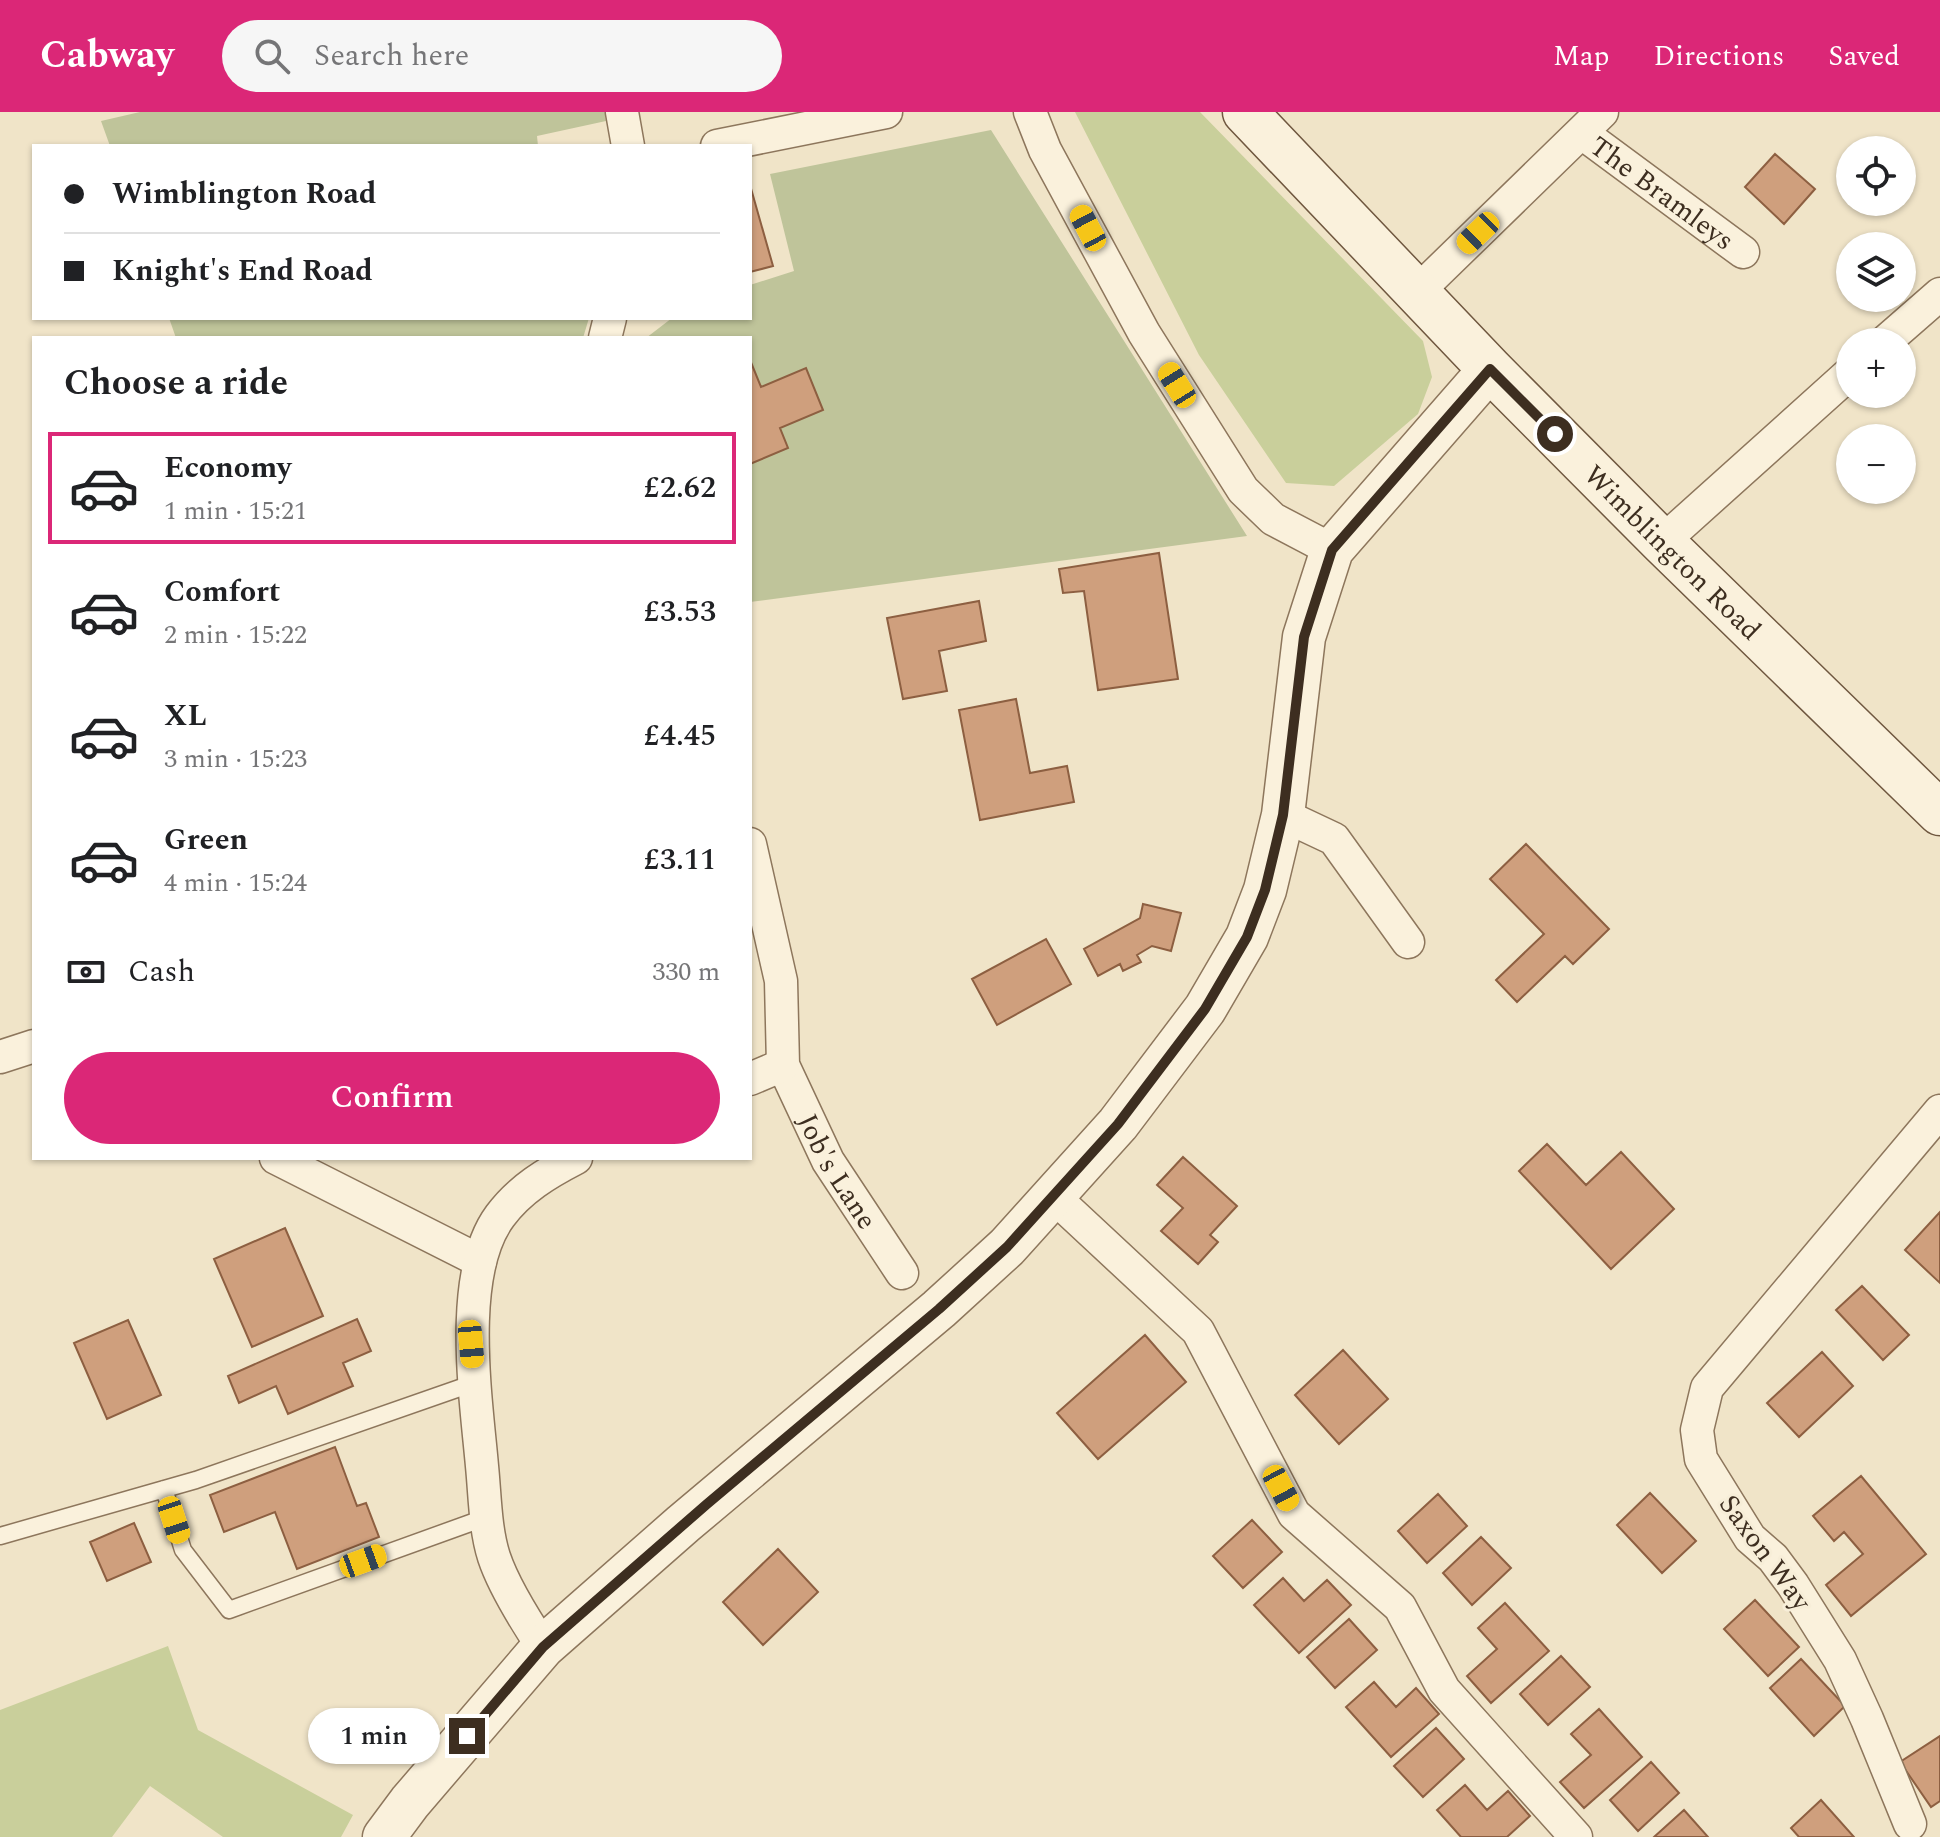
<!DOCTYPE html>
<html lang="en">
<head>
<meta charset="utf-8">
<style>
	body { margin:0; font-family:Spectral,serif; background:#f6f6f6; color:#202124; height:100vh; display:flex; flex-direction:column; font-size:30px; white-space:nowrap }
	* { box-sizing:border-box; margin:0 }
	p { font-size:26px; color:#757577 }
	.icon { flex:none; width:44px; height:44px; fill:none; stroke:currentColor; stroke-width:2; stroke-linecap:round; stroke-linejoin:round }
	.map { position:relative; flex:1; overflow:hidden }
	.sheet { position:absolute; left:32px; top:224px; width:720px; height:824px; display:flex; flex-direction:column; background:#fff; border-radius:0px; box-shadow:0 2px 6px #0004 }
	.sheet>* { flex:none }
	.hud { position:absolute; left:32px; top:32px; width:720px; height:176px; border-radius:0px; box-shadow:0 2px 6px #0004; display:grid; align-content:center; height:176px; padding:0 32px; background:#fff }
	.buttons { position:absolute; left:1836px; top:24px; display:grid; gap:16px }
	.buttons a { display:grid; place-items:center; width:80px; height:80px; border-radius:50%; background:#fff; box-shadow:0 2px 6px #0004; font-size:40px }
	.end { position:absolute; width:36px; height:36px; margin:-18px; border:10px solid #3d2e20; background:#fff; box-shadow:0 0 0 4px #fff }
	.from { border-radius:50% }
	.bubble { position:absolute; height:56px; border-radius:28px; background:#fff; box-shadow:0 2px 6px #0004; font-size:26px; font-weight:600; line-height:56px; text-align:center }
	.car { position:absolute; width:24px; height:48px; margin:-24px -12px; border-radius:10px; box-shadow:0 0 6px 2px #0007; background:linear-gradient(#f5c518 24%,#345 0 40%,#f5c518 0 76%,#345 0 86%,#f5c518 0) }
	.hud b { display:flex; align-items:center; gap:28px; height:76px; font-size:30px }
	.hud b+b { border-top:2px solid #e0e0e0 }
	.hud i { width:20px; height:20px; background:#202124 }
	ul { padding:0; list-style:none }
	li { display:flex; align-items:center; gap:24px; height:112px; margin:0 16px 12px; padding:0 16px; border:4px solid transparent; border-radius:0px }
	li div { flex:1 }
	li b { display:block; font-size:30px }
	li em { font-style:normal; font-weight:600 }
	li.active { border-color:#db2777 }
	li>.icon { width:72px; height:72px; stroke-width:1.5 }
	h2 { padding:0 32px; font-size:36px; line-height:96px }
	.pay { display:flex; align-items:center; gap:20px; height:88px; padding:0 32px; font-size:30px }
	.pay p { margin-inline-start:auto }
	.button { display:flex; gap:16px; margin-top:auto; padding:16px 32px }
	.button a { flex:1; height:92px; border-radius:48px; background:#db2777; color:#fff; font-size:32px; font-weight:600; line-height:92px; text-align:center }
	header { display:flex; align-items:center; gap:48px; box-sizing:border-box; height:112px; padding:0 40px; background:#db2777; color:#fff }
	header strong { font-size:38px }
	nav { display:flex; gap:44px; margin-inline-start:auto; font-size:28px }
	.search { width:560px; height:72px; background:#f6f6f6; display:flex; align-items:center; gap:20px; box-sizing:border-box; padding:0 28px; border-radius:44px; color:#757577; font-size:30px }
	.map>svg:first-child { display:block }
</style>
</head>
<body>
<header>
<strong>Cabway</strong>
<div class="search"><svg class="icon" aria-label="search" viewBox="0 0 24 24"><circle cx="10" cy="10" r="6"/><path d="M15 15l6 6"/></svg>Search here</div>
<nav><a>Map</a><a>Directions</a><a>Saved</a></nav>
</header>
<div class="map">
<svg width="1940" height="1725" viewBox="0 0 1940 1725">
	<rect width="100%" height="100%" fill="#f0e4c8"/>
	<!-- green -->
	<path fill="#c9cf9b" d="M1075,0H1200L1423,229L1432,265L1418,302L1334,374L1286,371L1199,243Z
		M168,1534L198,1618L353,1703L341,1725H223L150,1674L112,1725H0V1598Z"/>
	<!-- cemetery -->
	<path fill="#bfc49a" d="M140,0H605L606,9L537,24L538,34H110L101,9Z
		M991,18L1247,424L750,490V226H646L672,206H750V173L794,159L770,62Z
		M169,206H589L583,226H176Z"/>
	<!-- building -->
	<path fill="#cf9f7d" stroke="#8d5f41" stroke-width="2" d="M1775,42L1815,77L1784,112L1745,75Z
		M750,73L773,154L750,160Z
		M750,248L761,275L806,256L823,298L780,316L788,336L750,352Z
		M1159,441L1178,567L1098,578L1084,479L1063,481L1059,457Z
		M979,489L986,529L939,539L947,579L903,587L887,506Z
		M1016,587L1030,661L1067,654L1074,690L980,708L959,598Z
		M1526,732L1609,817L1573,852L1565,844L1517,890L1496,868L1544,822L1490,767Z
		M1143,792L1181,801L1171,839L1152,834L1137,843L1141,850L1123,859L1120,852L1098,864L1084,837L1140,806Z
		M1046,827L1071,872L997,913L972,867Z
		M1547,1032L1586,1073L1621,1040L1674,1097L1611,1157L1519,1059Z
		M1183,1045L1237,1094L1210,1123L1218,1130L1198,1152L1161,1119L1183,1096L1157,1073Z
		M1940,1100V1171L1905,1138Z
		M285,1116L323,1204L252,1235L214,1147Z
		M1862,1174L1909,1223L1883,1248L1836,1198Z
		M357,1207L371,1239L343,1251L353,1274L288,1302L276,1274L239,1291L228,1264Z
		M128,1208L161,1283L107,1307L74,1231Z
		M1145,1223L1186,1270L1098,1347L1057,1301Z
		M1343,1238L1388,1287L1339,1332L1295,1283Z
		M1822,1240L1853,1274L1799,1325L1767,1291Z
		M335,1335L357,1394L366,1391L379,1425L297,1457L275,1400L224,1420L210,1383Z
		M1861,1364L1926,1442L1851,1504L1826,1473L1863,1442L1844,1420L1834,1429L1813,1404Z
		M1650,1381L1696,1429L1662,1461L1617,1413Z
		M1438,1382L1467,1414L1427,1451L1398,1419Z
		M1252,1408L1282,1440L1243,1476L1213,1444Z
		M134,1411L151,1450L107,1469L90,1430Z
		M1481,1425L1511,1456L1472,1493L1443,1461Z
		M778,1437L818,1480L763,1533L723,1490Z
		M1283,1466L1304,1489L1327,1468L1351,1493L1299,1541L1254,1493Z
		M1755,1488L1799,1535L1768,1564L1724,1517Z
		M1505,1491L1549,1539L1491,1591L1467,1564L1497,1537L1478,1516Z
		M1349,1507L1377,1538L1335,1576L1307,1545Z
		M1561,1544L1590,1575L1548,1613L1520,1582Z
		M1801,1547L1845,1594L1814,1624L1770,1576Z
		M1374,1570L1396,1595L1416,1576L1439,1602L1391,1645L1346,1595Z
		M1599,1597L1642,1645L1584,1696L1560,1670L1591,1643L1571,1622Z
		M1436,1616L1464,1647L1423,1685L1394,1654Z
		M1940,1624V1689L1931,1695L1900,1650Z
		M1651,1650L1679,1681L1638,1719L1610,1688Z
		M1465,1673L1487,1698L1508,1679L1530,1704L1507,1725H1461L1437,1698Z
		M1821,1688L1854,1725H1799L1791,1716Z
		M1684,1698L1708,1725H1654Z"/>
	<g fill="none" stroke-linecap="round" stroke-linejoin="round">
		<!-- service casing -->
		<g stroke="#8d765c" stroke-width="19">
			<path id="service" d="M164,1377L183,1438L229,1498L487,1405
				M0,1424L196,1368L474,1271"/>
		</g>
		<!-- minor casing -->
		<g stroke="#8d765c" stroke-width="35">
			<g id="minor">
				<path d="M622,0L628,34"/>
				<path d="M1030,0L1045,38L1144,221L1243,378L1273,407L1332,438"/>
				<path id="s1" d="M1582,21L1743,140"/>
				<path d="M717,34L886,0"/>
				<path d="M1416,181L1602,0"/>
				<path d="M605,226L610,206"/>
				<path d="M1885,230L1940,182"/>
				<path d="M1662,430L1850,261"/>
				<path d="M1283,703L1334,727L1408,830"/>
				<path id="s2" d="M750,732L781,869L783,953L828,1049L902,1161"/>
				<path d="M0,945L34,934"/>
				<path d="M750,967L783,953"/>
				<path d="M276,1046L480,1149"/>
				<path d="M1053,1084L1198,1219L1294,1402L1400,1495L1444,1578L1576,1725"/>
				<path d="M543,1535C527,1511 503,1472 494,1445C485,1417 485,1384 482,1354C476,1286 457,1162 500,1104C520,1077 547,1061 576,1046"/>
				<path d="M1910,1712L1867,1607L1840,1548L1793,1473L1773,1446L1750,1426L1701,1347L1697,1318L1707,1276L1940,999"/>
			</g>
		</g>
		<!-- tertiary casing -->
		<g stroke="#8d765c" stroke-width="45">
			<path id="tertiary" d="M384,1725L410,1690L543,1535L683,1412L939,1197L1007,1135L1118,1012L1205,897L1247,825L1265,778L1283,703L1304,525L1332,438L1490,257"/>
		</g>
		<!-- secondary casing -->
		<g stroke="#6f573f" stroke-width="47">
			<g id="secondary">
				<path id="s3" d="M1245,0L1490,257L1662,430L1940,701"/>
			</g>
		</g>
		<!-- service -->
		<use href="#service" stroke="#faf1dc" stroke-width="16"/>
		<!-- minor -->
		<use href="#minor" stroke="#faf1dc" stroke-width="32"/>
		<!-- tertiary -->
		<use href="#tertiary" stroke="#faf1dc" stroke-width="42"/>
		<!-- secondary -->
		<use href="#secondary" stroke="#faf1dc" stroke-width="44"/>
	</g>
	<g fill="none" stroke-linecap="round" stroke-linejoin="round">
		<!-- route -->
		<path stroke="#3d2e20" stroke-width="10" d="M467,1624L543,1535L707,1392L939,1197L1007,1135L1118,1012L1205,897L1247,825L1265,778L1283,703L1304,525L1332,438L1490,257L1555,322"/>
	</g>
	<g text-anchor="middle" stroke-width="6" stroke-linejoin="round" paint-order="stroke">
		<!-- street labels -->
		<g font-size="28" fill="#3d2e20" stroke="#f7eed8">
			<text dy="10" stroke="none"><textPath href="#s1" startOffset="100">The Bramleys</textPath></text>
			<text dy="10" stroke="none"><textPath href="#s3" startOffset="614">Wimblington Road</textPath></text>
			<text dy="10" stroke="none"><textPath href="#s2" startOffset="344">Job's Lane</textPath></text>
			<text transform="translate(1766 1440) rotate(54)" y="10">Saxon Way</text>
		</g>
	</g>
</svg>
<div class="buttons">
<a><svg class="icon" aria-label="locate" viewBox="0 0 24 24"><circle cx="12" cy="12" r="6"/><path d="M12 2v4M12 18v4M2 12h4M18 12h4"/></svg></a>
<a><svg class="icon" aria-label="layers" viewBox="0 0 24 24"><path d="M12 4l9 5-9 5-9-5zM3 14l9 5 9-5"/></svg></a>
<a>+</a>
<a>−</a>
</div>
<i class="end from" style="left:1555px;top:322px"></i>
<i class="end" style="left:467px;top:1624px"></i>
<div class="bubble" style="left:308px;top:1596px;width:132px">1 min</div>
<i class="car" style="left:1088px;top:116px;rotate:332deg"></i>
<i class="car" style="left:1478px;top:121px;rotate:226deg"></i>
<i class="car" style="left:1177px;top:273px;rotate:328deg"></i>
<i class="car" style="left:471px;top:1232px;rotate:175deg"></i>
<i class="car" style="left:1281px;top:1376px;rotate:152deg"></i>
<i class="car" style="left:174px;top:1408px;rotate:162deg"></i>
<i class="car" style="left:363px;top:1449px;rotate:70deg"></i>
<div class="hud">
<b><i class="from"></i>Wimblington Road</b>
<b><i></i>Knight's End Road</b>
</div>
<section class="sheet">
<h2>Choose a ride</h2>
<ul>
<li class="active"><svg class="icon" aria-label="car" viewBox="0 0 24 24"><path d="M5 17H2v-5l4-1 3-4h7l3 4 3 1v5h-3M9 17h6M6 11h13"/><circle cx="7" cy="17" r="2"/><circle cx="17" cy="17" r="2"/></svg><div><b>Economy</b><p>1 min · 15:21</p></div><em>£2.62</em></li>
<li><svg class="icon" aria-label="car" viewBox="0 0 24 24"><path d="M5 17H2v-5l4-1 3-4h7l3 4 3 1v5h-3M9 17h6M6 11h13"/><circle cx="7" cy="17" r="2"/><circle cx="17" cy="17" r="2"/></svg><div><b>Comfort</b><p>2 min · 15:22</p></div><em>£3.53</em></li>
<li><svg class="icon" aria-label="car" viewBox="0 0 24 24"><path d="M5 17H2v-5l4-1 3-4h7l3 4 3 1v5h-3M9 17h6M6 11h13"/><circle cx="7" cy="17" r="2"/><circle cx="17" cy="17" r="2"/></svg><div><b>XL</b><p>3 min · 15:23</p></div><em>£4.45</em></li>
<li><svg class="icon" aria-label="car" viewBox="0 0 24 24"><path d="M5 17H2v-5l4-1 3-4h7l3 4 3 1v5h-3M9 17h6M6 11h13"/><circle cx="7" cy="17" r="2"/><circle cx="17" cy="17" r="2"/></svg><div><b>Green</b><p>4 min · 15:24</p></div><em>£3.11</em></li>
</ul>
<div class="pay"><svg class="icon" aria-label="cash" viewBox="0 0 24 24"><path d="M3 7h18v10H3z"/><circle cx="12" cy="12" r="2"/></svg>Cash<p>330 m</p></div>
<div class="button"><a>Confirm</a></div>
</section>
</div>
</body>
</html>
